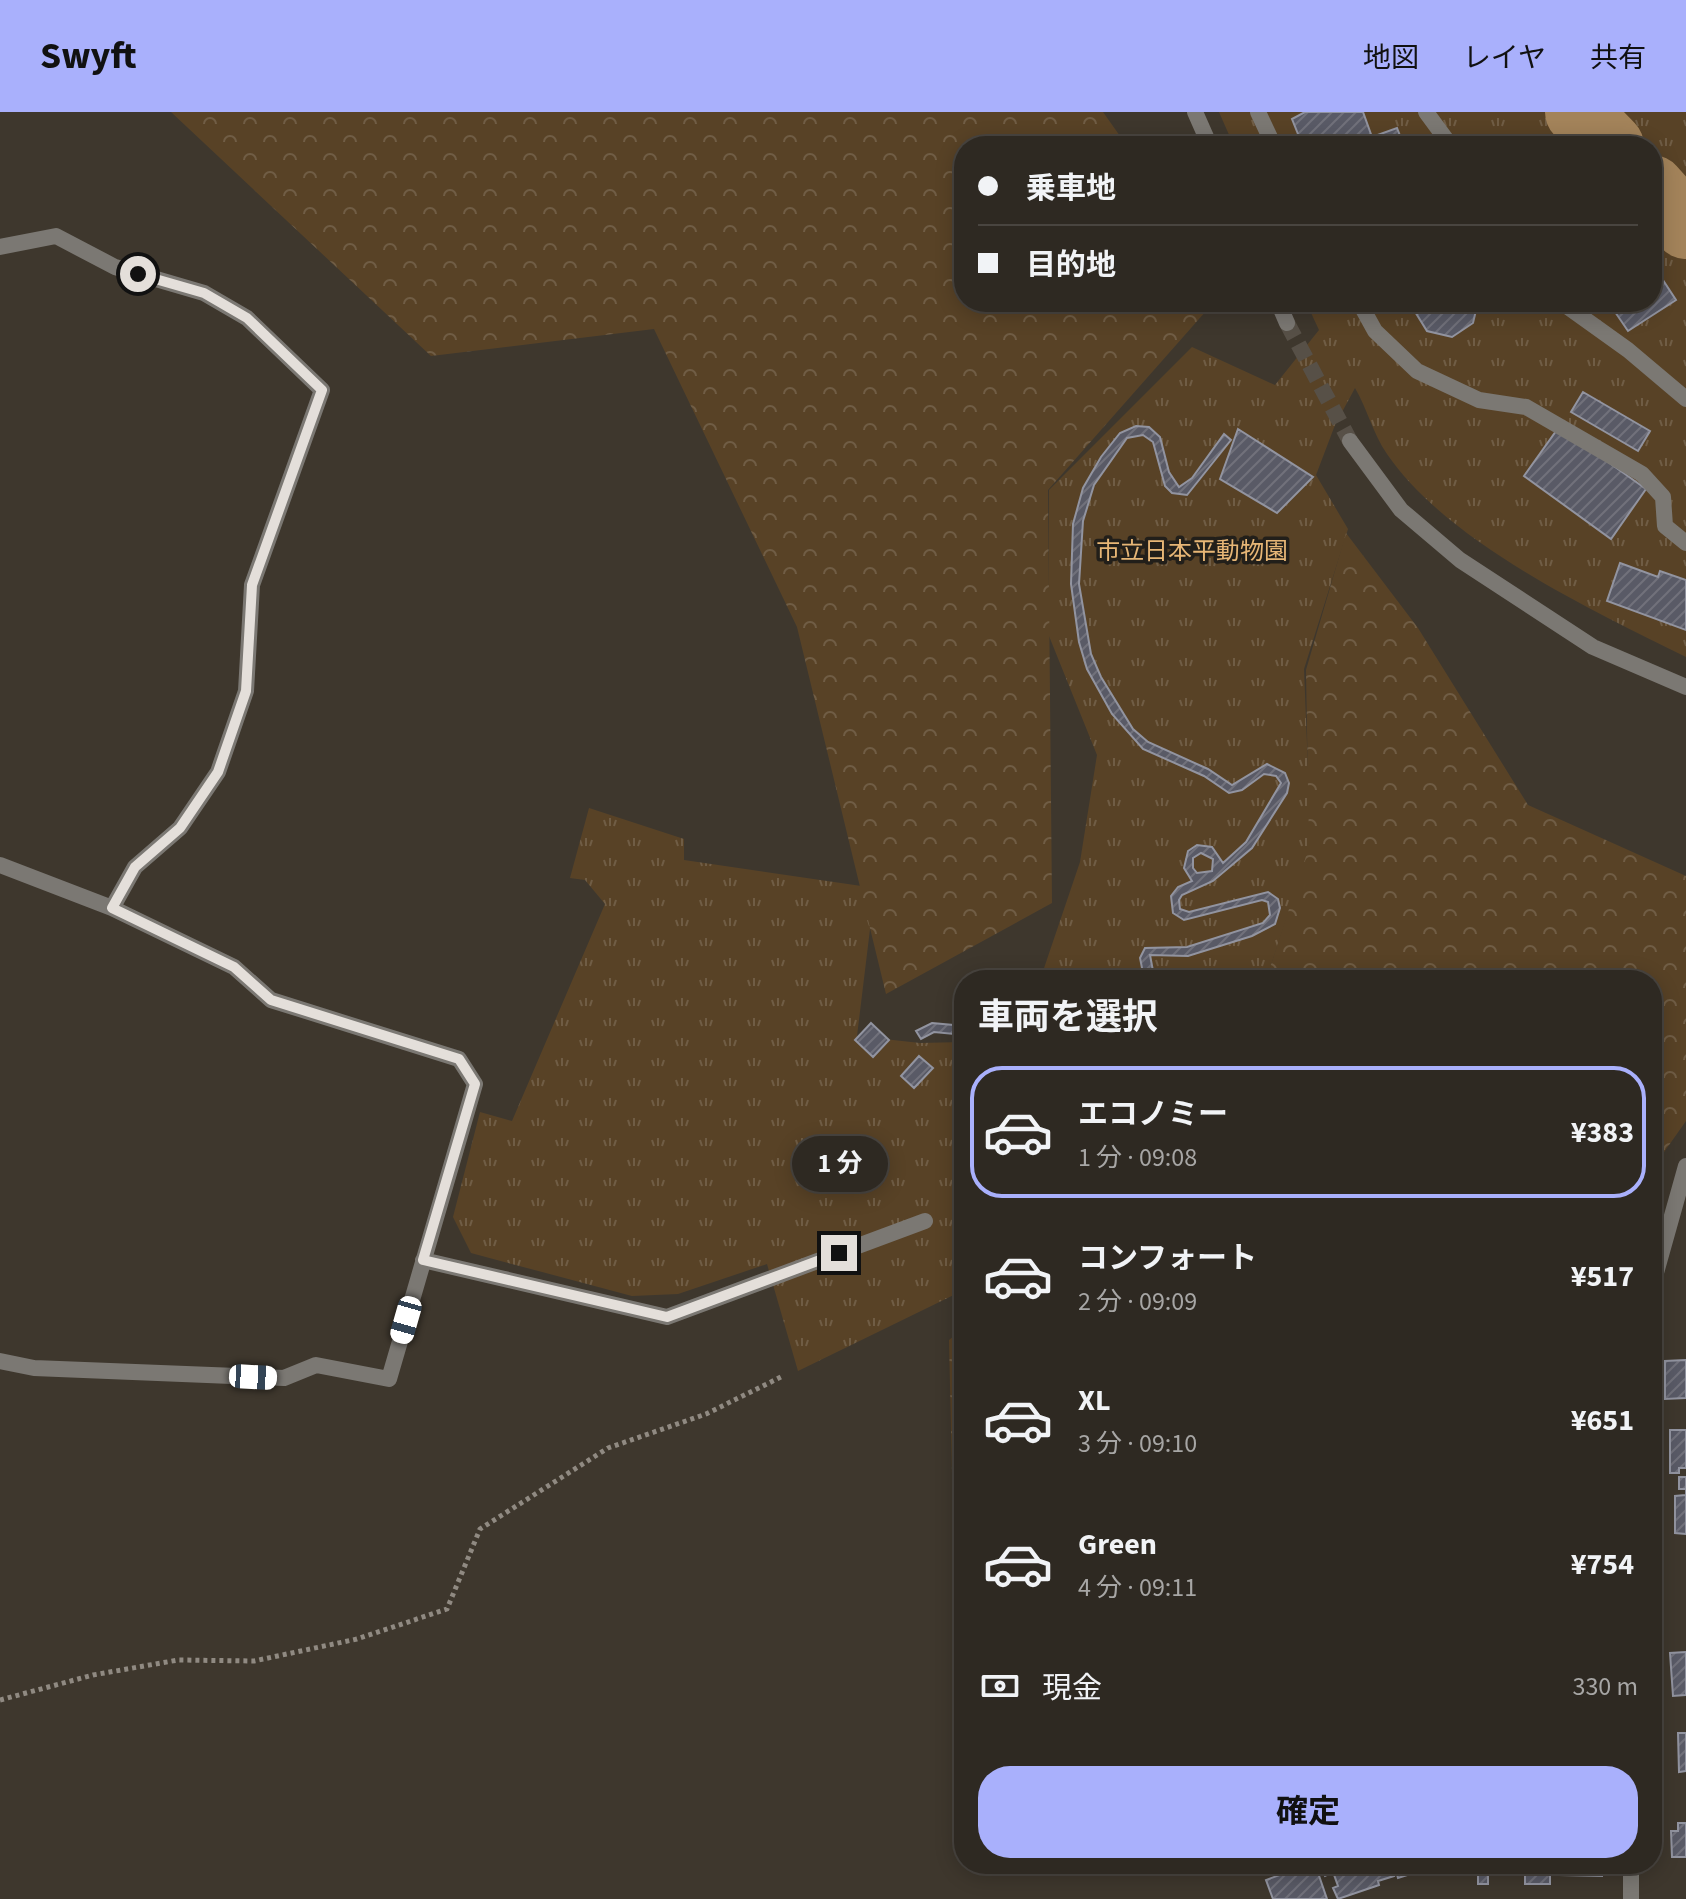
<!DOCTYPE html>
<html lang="ja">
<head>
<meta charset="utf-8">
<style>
	body { margin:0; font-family:"Source Sans 3","Noto Sans JP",sans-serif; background:#36312a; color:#f1f3f6; height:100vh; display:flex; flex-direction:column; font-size:30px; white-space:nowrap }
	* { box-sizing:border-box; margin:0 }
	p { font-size:26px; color:#a7a6a5 }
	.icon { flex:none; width:44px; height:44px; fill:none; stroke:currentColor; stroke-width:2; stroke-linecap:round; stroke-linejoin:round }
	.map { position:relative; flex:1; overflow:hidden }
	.panel { position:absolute; left:954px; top:858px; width:708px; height:904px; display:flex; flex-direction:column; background:#2e2922; border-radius:32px; box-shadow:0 4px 20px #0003,0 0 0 2px #494540 }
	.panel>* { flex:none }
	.banner { position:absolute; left:954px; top:24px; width:708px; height:176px; border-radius:32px; box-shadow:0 4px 20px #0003,0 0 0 2px #494540; display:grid; align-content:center; height:176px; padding:0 24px; background:#2e2922 }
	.end { position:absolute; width:36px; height:36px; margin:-18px; border:10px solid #e4dfda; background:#111; box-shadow:0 0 0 4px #111 }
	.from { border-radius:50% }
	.bubble { position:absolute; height:56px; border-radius:28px; background:#2e2922; box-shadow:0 4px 20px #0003,0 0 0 2px #494540; font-size:26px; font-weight:700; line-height:56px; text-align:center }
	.car { position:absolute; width:24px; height:48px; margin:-24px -12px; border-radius:10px; box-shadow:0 0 6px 2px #0007; background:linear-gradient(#fff 24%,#345 0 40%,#fff 0 76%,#345 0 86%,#fff 0) }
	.banner b { display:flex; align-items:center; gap:28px; height:76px; font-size:30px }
	.banner b+b { border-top:2px solid #494540 }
	.banner i { width:20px; height:20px; background:#f1f3f6 }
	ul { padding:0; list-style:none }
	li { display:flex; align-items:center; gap:24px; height:132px; margin:0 16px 12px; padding:0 8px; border:4px solid transparent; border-radius:32px }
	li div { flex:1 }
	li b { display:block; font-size:30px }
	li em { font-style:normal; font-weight:700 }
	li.on { border-color:#a9b0fc }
	li>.icon { width:72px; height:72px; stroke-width:1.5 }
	h2 { padding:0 24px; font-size:36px; line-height:96px }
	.pay { display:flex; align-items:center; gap:20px; height:88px; padding:0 24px; font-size:30px }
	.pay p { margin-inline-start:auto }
	.action { display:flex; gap:16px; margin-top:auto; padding:16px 24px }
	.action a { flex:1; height:92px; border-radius:32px; background:#a9b0fc; color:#111; font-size:32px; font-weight:700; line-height:92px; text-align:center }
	header { display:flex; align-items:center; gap:48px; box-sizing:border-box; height:112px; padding:0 40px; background:#a9b0fc; color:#111 }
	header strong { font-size:38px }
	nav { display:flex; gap:44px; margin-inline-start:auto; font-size:28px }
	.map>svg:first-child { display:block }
</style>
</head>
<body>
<header>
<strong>Swyft</strong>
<nav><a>地図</a><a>レイヤ</a><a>共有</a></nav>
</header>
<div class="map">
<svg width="1686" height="1787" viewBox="0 0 1686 1787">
	<defs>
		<pattern id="grass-tufts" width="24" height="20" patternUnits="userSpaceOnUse" patternTransform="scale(2)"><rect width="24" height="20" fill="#584226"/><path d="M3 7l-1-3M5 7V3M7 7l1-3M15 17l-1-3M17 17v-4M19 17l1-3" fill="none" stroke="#705d45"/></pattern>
		<pattern id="forest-crowns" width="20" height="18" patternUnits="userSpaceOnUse" patternTransform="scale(2)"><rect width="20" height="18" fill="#584226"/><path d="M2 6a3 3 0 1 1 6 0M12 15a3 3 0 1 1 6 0" fill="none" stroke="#705d45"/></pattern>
		<pattern id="building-hatch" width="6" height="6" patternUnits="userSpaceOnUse" patternTransform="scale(2)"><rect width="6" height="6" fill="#595a66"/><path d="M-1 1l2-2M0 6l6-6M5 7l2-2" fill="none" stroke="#71717b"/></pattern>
	</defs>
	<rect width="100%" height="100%" fill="#3e372d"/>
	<!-- grass -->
	<path fill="url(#grass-tufts)" d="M1219,0H1686V545C1591,498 1447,430 1387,342C1373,322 1367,296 1355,276L1335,313L1316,363L1348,417L1304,557L1311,733L1266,868H1040L1080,750L1097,643L1049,524V378L1192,235L1275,273L1319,218L1306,190H1652V34H1234Z
		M589,696L684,727V748L875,776L857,924L920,931L964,930V1178L798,1259L767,1152L678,1182L632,1184L471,1141L453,1105L480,1000L512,1009L605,792L585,768L570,766Z"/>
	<!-- forest -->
	<path fill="url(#forest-crowns)" d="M171,0H1103L1127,34H964V190H1214L1048,378L1052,791L886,882L797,515L654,217L431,244Z
		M1346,421L1418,516L1528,693L1686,764V1009L1662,1043L1652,1082V868H1266L1309,735L1306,558Z
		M964,1216V1450L954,1451L949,1228Z"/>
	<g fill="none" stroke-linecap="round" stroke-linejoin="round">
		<!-- river -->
		<path stroke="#a3835a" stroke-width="66" d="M1578,0L1611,34
			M1652,76L1686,114"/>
	</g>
	<!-- building -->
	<path fill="url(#building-hatch)" stroke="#9294a0" stroke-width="2" fill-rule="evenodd" d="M1305,0H1363L1372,25L1397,16L1404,34H1321L1318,26L1302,32L1292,7Z
		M1659,162L1676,188L1628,219L1611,194L1616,190H1652V167Z
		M1416,190H1478L1473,211L1452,225L1427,219L1414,198Z
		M1583,280L1650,319L1638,339L1571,300Z
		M1136,314L1149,315L1160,325L1169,360L1179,375L1192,366L1224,322L1231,328L1187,383L1172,381L1165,374L1153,330L1143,323L1127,326L1094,373L1083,409L1079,472L1091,542L1101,565L1133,617L1148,630L1208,657L1232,673L1267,652L1285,661L1289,671L1287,681L1252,736L1213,769L1182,783L1179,788L1180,797L1189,800L1268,780L1278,787L1280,796L1275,812L1252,824L1188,844L1150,843L1153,859L1168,868H1151L1143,861L1140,846L1145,836L1187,835L1263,811L1270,803L1268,790L1262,788L1184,808L1173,801L1171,784L1178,775L1192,769L1184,756L1188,739L1197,733L1212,735L1223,751L1246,730L1281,671L1276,664L1264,662L1242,678L1229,681L1204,664L1143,637L1112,602L1087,557L1079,530L1071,472L1073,412L1083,376L1101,345L1120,321ZM1201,741L1213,747L1212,759L1197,761L1193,756V746Z
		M1559,315L1646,377L1611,427L1524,364Z
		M1238,317L1313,365L1277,401L1220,367Z
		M1620,451L1658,465L1660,459L1686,468V518L1607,489Z
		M1226,858L1235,860L1241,868H1205L1211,861Z
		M871,911L889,928L873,945L855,928Z
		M932,911L964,914V923L934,920L921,927L916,919Z
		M919,944L933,956L914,976L901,964Z
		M1686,1248V1286L1665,1287V1249Z
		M1670,1318H1686V1356H1679V1361H1670Z
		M1679,1365H1686V1422L1675,1421V1384L1686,1383V1377H1679Z
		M1686,1540V1583L1673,1584L1670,1541Z
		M1678,1621H1686V1659L1679,1660Z
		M1678,1711H1686V1745H1672L1671,1719H1678Z
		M1310,1752H1315L1327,1787H1273L1266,1768Z
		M1320,1752H1390L1394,1764L1378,1769L1379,1773L1338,1787L1333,1776L1338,1774L1333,1760L1325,1764Z
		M1394,1752H1442L1398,1766Z
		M1478,1752H1509V1755H1488V1772H1478Z
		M1525,1752H1550V1772H1525Z
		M1561,1752H1609V1757L1602,1755V1764L1560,1763Z"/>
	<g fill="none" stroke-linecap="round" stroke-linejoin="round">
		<!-- street-tunnel -->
		<path stroke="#575047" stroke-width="16" stroke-dasharray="16 8" stroke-linecap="butt" d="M1287,211L1350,329"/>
		<!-- path -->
		<path stroke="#908a82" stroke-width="5" stroke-dasharray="4 4" stroke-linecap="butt" d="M0,1588L93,1563L178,1548L254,1549L357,1527L447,1497L480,1417L608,1336L706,1302L783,1264"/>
		<!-- lane -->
		<path stroke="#7b7873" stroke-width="16" d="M1258,0L1274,34
			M1426,0L1451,34
			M1359,190L1375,219L1417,259L1479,288L1526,295L1642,362L1663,385L1665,414L1686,431
			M1561,190L1628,238L1686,287"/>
		<!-- street -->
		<path stroke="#7b7873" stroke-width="16" d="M1195,0L1210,34
			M0,135L56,124L115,155L204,181L247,206L322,278L252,473L246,579L218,660L180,716L135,755L112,796
			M1278,190L1287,211
			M1350,329L1401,398L1460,448L1593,535L1686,575
			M0,753L112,796L234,855L271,888L459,947L475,972L389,1267L316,1253L284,1266L34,1256L0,1249
			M423,1148L667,1205L925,1109
			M1652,1175L1686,1054
			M1631,1752V1787"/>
	</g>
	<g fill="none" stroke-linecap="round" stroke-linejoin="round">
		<!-- route -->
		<path stroke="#e4dfda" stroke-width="10" d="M138,162L204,181L247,206L322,278L252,473L246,579L218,660L180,716L135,755L112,796L234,855L271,888L459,947L475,972L423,1148L667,1205L839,1141"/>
	</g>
	<g text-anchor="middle" stroke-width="7" stroke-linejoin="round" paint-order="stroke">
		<!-- park labels -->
		<g font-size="24" fill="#e7b676" stroke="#221f1a">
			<text x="1192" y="447">市立日本平動物園</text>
		</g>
	</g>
</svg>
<i class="end from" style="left:138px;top:162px"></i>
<i class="end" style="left:839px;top:1141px"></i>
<div class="bubble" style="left:792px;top:1024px;width:96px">1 分</div>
<i class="car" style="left:406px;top:1208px;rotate:196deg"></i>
<i class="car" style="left:253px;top:1265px;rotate:93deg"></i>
<div class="banner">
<b><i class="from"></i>乗車地</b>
<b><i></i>目的地</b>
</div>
<section class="panel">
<h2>車両を選択</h2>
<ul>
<li class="on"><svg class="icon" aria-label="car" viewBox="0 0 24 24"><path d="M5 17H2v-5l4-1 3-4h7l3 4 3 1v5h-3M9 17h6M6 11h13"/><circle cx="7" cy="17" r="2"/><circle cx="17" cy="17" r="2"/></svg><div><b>エコノミー</b><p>1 分 · 09:08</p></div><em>¥383</em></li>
<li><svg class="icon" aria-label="car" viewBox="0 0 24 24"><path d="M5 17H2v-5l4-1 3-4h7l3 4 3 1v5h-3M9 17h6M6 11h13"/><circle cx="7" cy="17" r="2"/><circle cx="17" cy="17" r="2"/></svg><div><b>コンフォート</b><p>2 分 · 09:09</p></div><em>¥517</em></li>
<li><svg class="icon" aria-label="car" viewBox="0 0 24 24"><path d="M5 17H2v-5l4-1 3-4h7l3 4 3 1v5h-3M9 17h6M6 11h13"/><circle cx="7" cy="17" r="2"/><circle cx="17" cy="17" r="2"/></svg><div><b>XL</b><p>3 分 · 09:10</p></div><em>¥651</em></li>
<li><svg class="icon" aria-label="car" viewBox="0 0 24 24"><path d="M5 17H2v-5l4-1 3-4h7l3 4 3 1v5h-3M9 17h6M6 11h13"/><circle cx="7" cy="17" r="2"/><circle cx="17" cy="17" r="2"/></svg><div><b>Green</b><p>4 分 · 09:11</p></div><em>¥754</em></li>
</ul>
<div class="pay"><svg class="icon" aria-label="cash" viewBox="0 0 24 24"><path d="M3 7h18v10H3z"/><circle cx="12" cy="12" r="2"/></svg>現金<p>330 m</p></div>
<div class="action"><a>確定</a></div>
</section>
</div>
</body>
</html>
